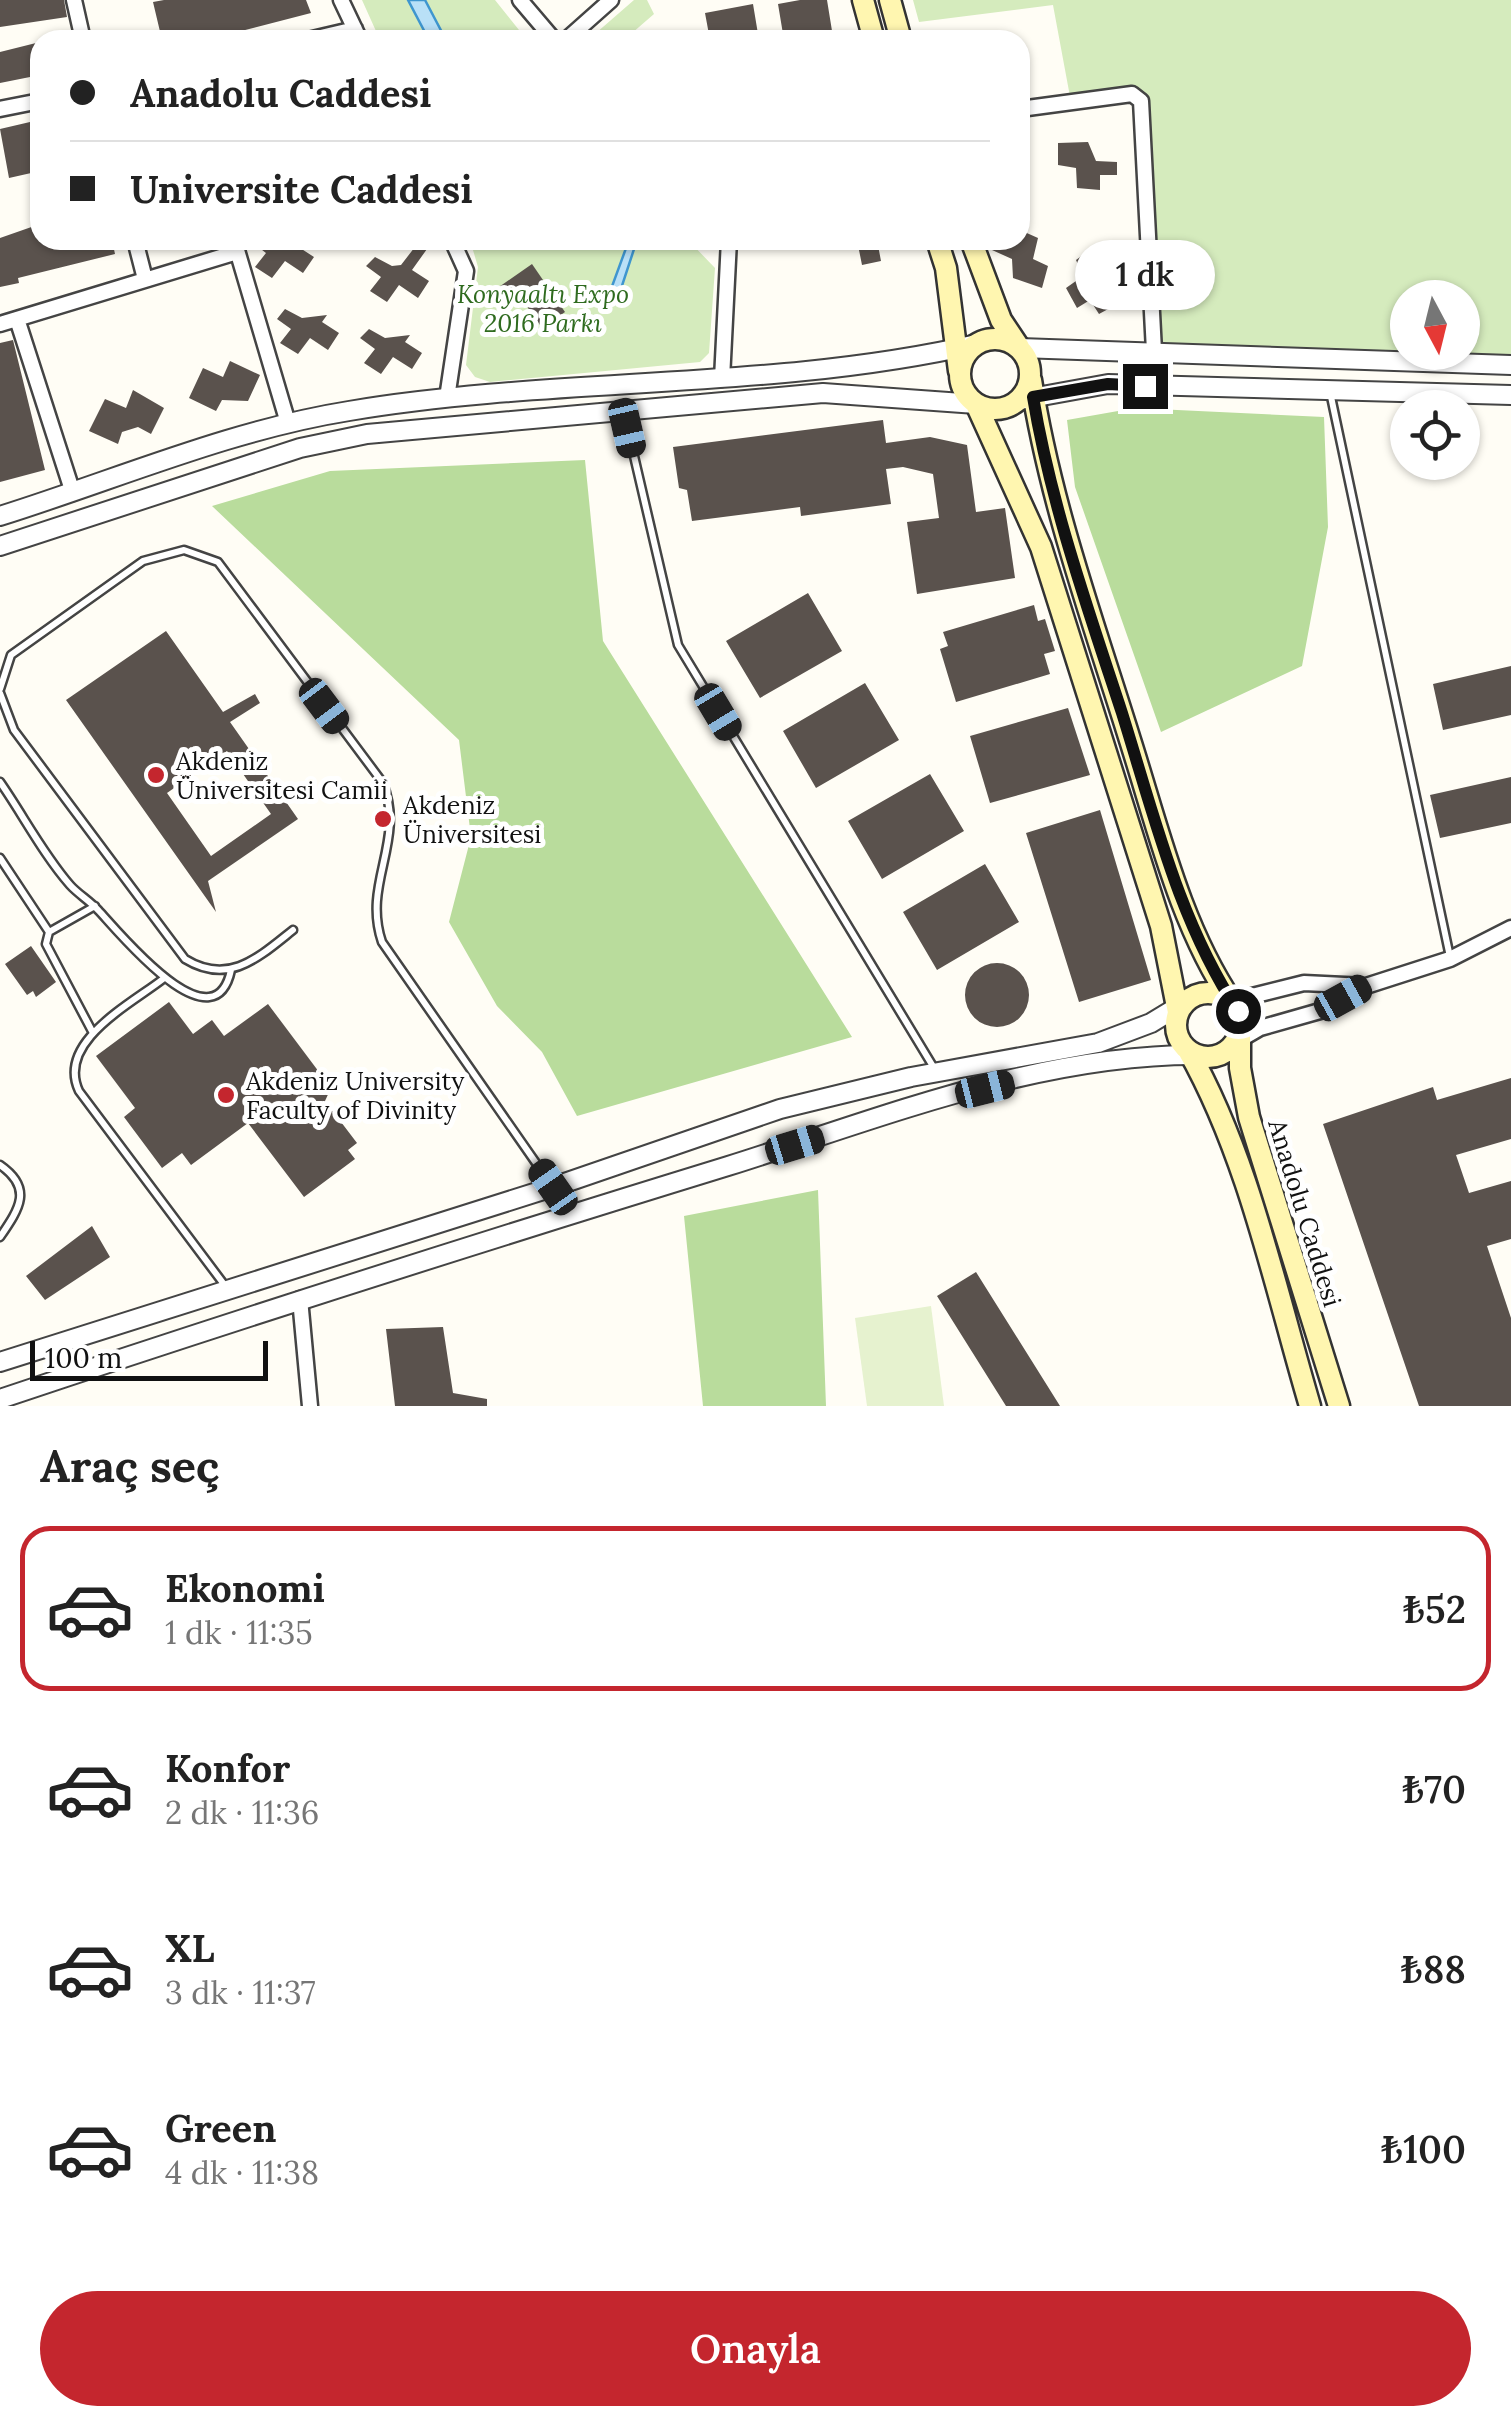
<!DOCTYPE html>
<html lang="tr">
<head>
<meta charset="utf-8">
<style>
	body { margin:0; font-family:Lora,serif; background:#f6f6f6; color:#222; height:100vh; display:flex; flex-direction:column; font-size:38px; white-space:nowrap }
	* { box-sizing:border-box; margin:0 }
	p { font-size:32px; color:#767676 }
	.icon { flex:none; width:55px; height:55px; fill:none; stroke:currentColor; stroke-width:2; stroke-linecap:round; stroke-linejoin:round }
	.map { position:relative; height:1406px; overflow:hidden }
	.details { display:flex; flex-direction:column; background:#fff; flex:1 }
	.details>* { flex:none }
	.top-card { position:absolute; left:30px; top:30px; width:1000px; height:220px; border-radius:30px; box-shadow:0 2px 8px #0004; display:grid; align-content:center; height:220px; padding:0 40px; background:#fff }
	.needle { width:65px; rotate:173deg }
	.fabs { position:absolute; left:1390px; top:280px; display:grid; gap:20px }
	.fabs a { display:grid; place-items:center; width:90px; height:90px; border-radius:50%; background:#fff; box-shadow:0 2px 8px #0004; font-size:50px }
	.scale { position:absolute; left:30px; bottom:25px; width:238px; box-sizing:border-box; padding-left:10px; border:5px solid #111; border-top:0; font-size:28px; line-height:35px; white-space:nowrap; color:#111; -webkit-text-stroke:8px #fff; paint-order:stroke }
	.end { position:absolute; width:45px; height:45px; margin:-22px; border:12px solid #111; background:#fff; box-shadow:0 0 0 5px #fff }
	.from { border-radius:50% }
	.bubble { position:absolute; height:70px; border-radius:35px; background:#fff; box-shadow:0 2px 8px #0004; font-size:32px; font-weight:600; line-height:70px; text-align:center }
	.car { position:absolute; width:30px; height:60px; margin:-30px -15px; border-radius:12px; box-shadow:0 0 8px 2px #0007; background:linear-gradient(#222 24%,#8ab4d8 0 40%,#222 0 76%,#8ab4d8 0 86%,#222 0) }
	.top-card b { display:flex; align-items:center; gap:35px; height:95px; font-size:38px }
	.top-card b+b { border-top:2px solid #e0e0e0 }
	.top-card i { width:25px; height:25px; background:#222 }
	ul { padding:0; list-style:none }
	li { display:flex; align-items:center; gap:30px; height:165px; margin:0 20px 15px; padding:0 20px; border:5px solid transparent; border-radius:30px }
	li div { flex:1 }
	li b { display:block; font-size:38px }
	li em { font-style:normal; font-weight:600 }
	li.selected { border-color:#c4262e }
	li>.icon { width:90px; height:90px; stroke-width:1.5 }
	h2 { padding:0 40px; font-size:45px; line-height:120px }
	.cta { display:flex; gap:20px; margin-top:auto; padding:20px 40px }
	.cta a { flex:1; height:115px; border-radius:60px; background:#c4262e; color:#fff; font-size:40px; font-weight:600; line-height:115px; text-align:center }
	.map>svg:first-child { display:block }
</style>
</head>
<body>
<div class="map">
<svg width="1511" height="1406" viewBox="0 0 1511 1406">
	<rect width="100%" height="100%" fill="#fffdf5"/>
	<!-- green -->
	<path fill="#d5ebbd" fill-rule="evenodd" d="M362,0H495L527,40H380Z
		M634,0H647L654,14L624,40H588Z
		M913,0H1511V365L1154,351L1141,101L1071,102L1053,5L919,22ZM1408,298H1462V352H1408Z
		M470,240H688L715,268L709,353L700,362L490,382L475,377L466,365L478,267Z"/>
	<!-- forest -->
	<path fill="#b9dc9c" d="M1135,408L1324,417L1328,527L1302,666L1161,732L1075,487L1067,420Z
		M585,460L603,641L852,1037L577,1116L542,1052L497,1006L449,922L471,837L459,740L212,506L330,471Z
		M818,1190L826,1406H703L684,1216Z"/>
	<!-- pitch -->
	<path fill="#e6f2cf" d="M931,1306L944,1406H867L855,1318Z"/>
	<!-- water -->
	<path fill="#b9e0f7" stroke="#3f96cf" stroke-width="2.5" d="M408,0H425L446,40H429Z
		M629,240H637L616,304L607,300Z"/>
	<!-- building -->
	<path fill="#5a524d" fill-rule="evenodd" d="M0,0H64L67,17L0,27Z
		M164,0H306L311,13L206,40H162L153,2Z
		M800,0H827L833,37L784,40L778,4Z
		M753,4L759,40H710L705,13Z
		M40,42V75L0,83V52Z
		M30,122L40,171L9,178L0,129Z
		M1088,142L1096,161L1117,162V175H1100V190L1077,188L1076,168L1058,165V143Z
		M40,224V240H112L115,254L18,278L19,283L0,287V238Z
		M1020,230L1038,238L1033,259L1048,266L1042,288L1013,278L1012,259L992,250L996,240L1013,244L1020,240Z
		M249,240H301L297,246L314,257L303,273L285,261L272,278L255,267L266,253Z
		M857,240H877L881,261L862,265Z
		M418,243L427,249L412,270L429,281L418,298L399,285L387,302L370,291L381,277L366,266L375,257L392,266L401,265Z
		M1094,247L1111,272L1100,288L1110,308L1099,314L1090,300L1077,308L1066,288L1083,276L1076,260Z
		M532,264L565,312L542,328L519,295L506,304L496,289Z
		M285,309L302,318L327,315L322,322L339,333L328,350L310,338L298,354L280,343L291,329L277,319Z
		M369,329L385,338L410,335L405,342L422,353L412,369L393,357L381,374L364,363L375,349L360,338Z
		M13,340L45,470L0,482V343Z
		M230,361L260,375L248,401L222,400L216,411L189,398L203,368L223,377Z
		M133,390L164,408L151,434L138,427L122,432L118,444L89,431L105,399L126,408Z
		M883,420L886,443L930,437L967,445L976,512L1005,508L1015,578L917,594L907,522L939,518L933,474L903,467L886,469L891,504L801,516L800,507L692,521L687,490L679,488L673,447Z
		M808,593L842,651L760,698L726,641Z
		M1034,605L1038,621L1045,619L1055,651L1044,654L1050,674L956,702L940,649L948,646L943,632Z
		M166,631L223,712L255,694L260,703L230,722L298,819L208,881L216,912L66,700ZM227,751L271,814L211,856L167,793Z
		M1511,666V715L1443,730L1433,684Z
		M865,683L899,740L816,788L783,731Z
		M1068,708L1090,775L990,803L970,736Z
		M930,774L964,831L882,879L848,821Z
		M1511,777V823L1440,838L1430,795Z
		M1100,810L1151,980L1079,1002L1026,833Z
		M985,864L1019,922L937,970L903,912Z
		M31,946L56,982L36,997L33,991L27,995L5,964Z
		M965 995a32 32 0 1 1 64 0a32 32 0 1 1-64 0Z
		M169,1002L193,1034L212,1020L224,1036L268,1004L331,1088L325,1101L357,1143L348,1150L355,1159L304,1197L248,1123L191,1165L182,1153L162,1168L124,1117L135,1108L96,1056Z
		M1511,1078V1139L1456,1155L1469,1193L1511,1181V1239L1487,1246L1511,1318V1406H1419L1323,1124L1433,1087L1437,1100Z
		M92,1226L110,1257L45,1300L26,1276Z
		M976,1272L1060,1406H1006L937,1296Z
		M443,1327L453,1393L487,1399V1406H395L386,1329Z"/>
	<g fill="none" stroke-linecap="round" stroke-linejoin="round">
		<!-- service casing -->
		<g stroke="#444" stroke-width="11">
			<path id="service" d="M1330,392L1450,957
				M624,413L678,645L934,1068
				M0,689L11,655L143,561L184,550L218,562L383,783C406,842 362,883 382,942L552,1186
				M0,693L14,730L185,959C229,986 259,957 293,930
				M0,782C23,815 43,854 70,885C78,894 90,901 99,911C117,930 214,1050 231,970
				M0,858L49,932L95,906
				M49,932L46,944L93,1033
				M163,979C131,1004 56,1042 79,1091L226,1287
				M0,1165C33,1188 20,1208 0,1237"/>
		</g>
		<!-- minor casing -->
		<g stroke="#444" stroke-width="19">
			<path id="minor" d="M74,0L83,40
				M341,0L360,40
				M520,0L554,40
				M308,40L355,29
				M566,40L611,0
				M0,109L40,101
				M1020,109L1132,94L1141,101L1154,351
				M135,240L145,279
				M234,240L288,423
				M17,319L73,493
				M0,324L237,252
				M722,379L729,240
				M447,398L466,271L452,240
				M1223,996H1252L1304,983L1365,986
				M1236,1042L1260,1028L1320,1011L1366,986L1450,959L1511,928
				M300,1299L310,1406"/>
		</g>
		<!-- tertiary casing -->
		<g stroke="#444" stroke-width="22">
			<path id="tertiary" d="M1020,348L1511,365
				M1020,400L1108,384L1511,395
				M0,516C115,480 230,430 349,411C557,376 771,391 977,344
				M0,546L300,448L367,434L823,393L976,404
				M0,1362L553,1187L780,1109L911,1077L1098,1043L1151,1023L1184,1003
				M0,1399C242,1318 484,1241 728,1166C878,1119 1038,1054 1198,1055"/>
		</g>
		<!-- secondary casing -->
		<g stroke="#333" stroke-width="25">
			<path id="secondary" d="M863,0L874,40
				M890,0L901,40
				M937,240L946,268L959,371
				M971,240L1001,320L1019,347
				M960 374a35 35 0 1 1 70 0a35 35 0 1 1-70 0Z
				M1031,380C1050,503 1093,621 1130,740C1158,828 1180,925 1232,1002
				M976,404L1041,547L1161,926L1178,1012
				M1176 1025a32 32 0 1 1 64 0a32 32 0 1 1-64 0Z
				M1240,1033V1068L1249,1117L1339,1406
				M1188,1050C1249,1158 1275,1288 1310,1406"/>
		</g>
		<!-- service -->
		<use href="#service" stroke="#fff" stroke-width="6"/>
		<!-- minor -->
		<use href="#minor" stroke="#fff" stroke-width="14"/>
		<!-- tertiary -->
		<use href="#tertiary" stroke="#fff" stroke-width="18"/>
		<!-- secondary -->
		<use href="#secondary" stroke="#fff6b0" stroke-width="20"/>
	</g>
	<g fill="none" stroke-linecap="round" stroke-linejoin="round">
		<!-- route -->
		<path stroke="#111" stroke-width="12" d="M1145,386L1108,384L1033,397C1051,505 1088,609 1122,713C1154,815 1179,922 1238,1011"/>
	</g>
	<!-- markers -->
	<g fill="#c4262e" stroke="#fff" stroke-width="4">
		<circle cx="156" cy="775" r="10"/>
		<circle cx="383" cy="819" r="10"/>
		<circle cx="226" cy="1095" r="10"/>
	</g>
	<g text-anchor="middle" stroke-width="10" stroke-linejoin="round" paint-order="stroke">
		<!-- park labels -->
		<g font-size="25" font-style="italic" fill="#2f6b1f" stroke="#fff">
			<text x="543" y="303">Konyaaltı Expo<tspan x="543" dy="29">2016 Parkı</tspan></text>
		</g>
		<!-- poi labels -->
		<g font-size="25" fill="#111" stroke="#fff" text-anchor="start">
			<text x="176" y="770">Akdeniz<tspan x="176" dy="29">Üniversitesi Camii</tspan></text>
			<text x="403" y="814">Akdeniz<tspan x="403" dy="29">Üniversitesi</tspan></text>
			<text x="246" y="1090">Akdeniz University<tspan x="246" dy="29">Faculty of Divinity</tspan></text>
		</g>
		<!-- street labels -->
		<g font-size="25" fill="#111" stroke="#fff">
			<text transform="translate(1305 1213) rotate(73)" y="9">Anadolu Caddesi</text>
		</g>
	</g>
</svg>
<div class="fabs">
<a><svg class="needle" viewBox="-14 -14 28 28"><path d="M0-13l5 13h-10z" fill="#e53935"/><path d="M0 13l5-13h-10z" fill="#767676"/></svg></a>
<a><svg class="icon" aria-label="locate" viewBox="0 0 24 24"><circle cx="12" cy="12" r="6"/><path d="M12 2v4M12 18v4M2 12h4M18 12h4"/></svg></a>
</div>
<div class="scale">100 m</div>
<i class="end from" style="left:1238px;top:1011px"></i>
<i class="end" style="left:1145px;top:386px"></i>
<div class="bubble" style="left:1075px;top:240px;width:140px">1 dk</div>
<i class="car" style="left:627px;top:428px;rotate:167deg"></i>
<i class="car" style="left:324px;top:706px;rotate:143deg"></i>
<i class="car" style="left:718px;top:712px;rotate:149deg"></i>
<i class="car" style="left:1343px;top:998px;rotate:61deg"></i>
<i class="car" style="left:985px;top:1089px;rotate:76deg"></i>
<i class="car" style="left:795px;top:1145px;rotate:73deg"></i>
<i class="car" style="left:553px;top:1187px;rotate:325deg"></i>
<div class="top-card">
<b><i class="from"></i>Anadolu Caddesi</b>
<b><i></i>Universite Caddesi</b>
</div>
</div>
<section class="details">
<h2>Araç seç</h2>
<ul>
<li class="selected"><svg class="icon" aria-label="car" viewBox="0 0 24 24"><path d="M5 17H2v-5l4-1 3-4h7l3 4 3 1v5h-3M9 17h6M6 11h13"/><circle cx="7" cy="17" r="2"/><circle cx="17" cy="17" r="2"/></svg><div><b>Ekonomi</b><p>1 dk · 11:35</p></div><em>₺52</em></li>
<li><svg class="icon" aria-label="car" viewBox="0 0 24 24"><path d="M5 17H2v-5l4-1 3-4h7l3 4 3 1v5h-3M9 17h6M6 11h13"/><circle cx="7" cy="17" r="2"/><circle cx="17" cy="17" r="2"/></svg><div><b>Konfor</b><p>2 dk · 11:36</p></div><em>₺70</em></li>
<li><svg class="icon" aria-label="car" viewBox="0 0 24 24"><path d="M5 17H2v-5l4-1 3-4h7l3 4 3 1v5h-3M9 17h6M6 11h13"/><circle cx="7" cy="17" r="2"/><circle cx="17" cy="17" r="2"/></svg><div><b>XL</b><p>3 dk · 11:37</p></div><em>₺88</em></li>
<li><svg class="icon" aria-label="car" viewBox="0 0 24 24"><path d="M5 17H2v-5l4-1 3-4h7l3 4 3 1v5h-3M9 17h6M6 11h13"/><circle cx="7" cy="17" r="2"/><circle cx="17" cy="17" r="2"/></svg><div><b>Green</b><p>4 dk · 11:38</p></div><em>₺100</em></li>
</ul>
<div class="cta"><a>Onayla</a></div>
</section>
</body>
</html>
